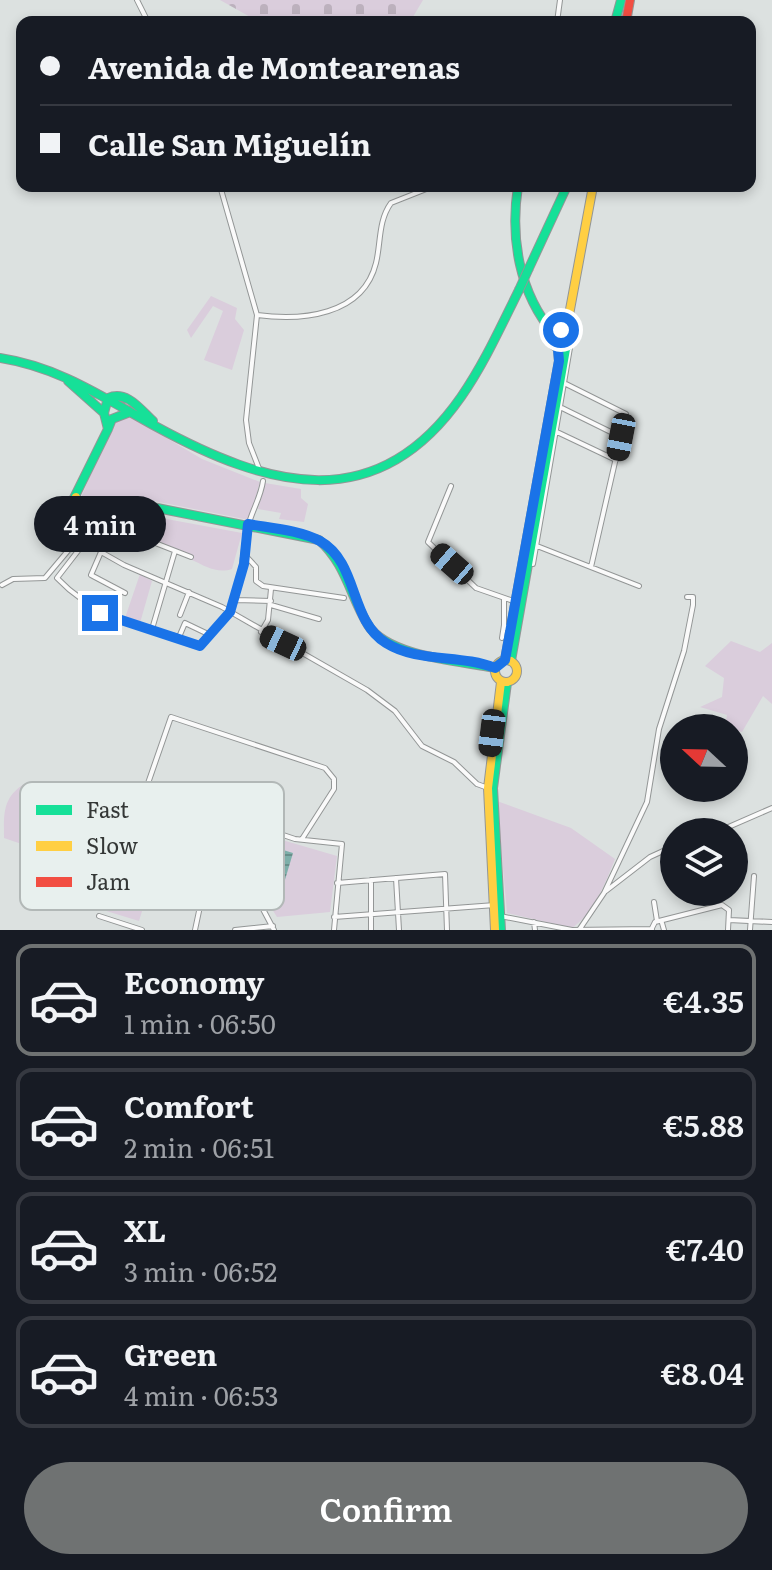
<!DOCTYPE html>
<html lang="en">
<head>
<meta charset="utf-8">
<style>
	body { margin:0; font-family:Literata,serif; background:#20242c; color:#f1f3f6; height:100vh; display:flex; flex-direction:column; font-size:30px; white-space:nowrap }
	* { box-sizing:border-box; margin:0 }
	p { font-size:26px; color:#9ea1a6 }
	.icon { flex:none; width:44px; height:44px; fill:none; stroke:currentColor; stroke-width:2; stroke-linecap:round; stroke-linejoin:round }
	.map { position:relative; height:930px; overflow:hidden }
	.side { display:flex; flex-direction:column; background:#171b24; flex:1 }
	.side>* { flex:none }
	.hud { position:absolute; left:16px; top:16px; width:740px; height:176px; border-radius:16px; box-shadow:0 4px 12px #0003; display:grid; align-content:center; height:176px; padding:0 24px; background:#171b24 }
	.needle { width:52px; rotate:292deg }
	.controls { position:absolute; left:660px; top:714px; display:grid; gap:16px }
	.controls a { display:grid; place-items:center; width:88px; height:88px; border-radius:50%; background:#171b24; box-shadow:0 4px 12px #0003; font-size:40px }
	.end { position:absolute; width:36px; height:36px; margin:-18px; border:10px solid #1a73e8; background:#fff; box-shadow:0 0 0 4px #fff }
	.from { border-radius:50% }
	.bubble { position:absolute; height:56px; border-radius:28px; background:#171b24; box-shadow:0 4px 12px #0003; font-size:26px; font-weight:600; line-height:56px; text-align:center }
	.car { position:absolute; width:24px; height:48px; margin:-24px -12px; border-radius:10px; box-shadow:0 0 6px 2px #0007; background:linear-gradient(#222 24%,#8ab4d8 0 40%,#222 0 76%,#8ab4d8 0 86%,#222 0) }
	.hud b { display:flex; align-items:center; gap:28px; height:76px; font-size:30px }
	.hud b+b { border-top:2px solid #363941 }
	.hud i { width:20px; height:20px; background:#f1f3f6 }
	ul { padding:14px 0 0; list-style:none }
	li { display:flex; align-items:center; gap:24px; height:112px; margin:0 16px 12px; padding:0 8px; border:4px solid #363941; border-radius:16px }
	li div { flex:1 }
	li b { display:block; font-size:30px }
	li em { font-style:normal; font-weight:600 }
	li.selected { border-color:#6f7272 }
	li>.icon { width:72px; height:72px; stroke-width:1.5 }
	.button { display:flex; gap:16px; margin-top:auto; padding:16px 24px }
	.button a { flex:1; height:92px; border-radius:48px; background:#6f7272; color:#fff; font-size:32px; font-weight:600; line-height:92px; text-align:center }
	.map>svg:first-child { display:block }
</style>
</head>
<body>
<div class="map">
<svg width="772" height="930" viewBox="0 0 772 930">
	<defs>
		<pattern id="cemetery-stones" width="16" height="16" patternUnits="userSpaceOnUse" patternTransform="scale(2)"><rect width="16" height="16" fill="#dacddc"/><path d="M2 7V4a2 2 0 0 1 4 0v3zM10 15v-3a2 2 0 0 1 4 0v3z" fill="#bcb1bd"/></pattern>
		<pattern id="water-rules" width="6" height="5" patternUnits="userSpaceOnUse" patternTransform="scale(2)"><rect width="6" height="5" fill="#7dafa9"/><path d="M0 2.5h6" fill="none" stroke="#678f8a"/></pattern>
	</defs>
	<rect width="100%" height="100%" fill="#dce1e0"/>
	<!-- green -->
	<path fill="#dacddc" d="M211,296L237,308L235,319L244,330L232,370L204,360L223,311L213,306L191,338L187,330Z
		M126,414L202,459L260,482L249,520L154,501L107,511L82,503V495L112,425Z
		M265,483L301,489V498L308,504L304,522L279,519L281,513L258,509Z
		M145,515L242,533L232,569C217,574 205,566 192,560V555L121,526L123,520Z
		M140,574L152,581L140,623L125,618Z
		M731,641L760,652L772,643V704L763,696L742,732L725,727L727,715L700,707L722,697L724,678L705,666Z
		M24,784C42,782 56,788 73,794C122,810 130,828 95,869L4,838C4,815 2,798 24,784Z
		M497,801L571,828L615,859C605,884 594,913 572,928L507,913Z
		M248,830L337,856L330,912L277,917L256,884L235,861Z
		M111,884L147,895L139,921L103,910Z"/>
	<!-- cemetery -->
	<path fill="url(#cemetery-stones)" d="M220,0H423L410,22H259Z"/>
	<!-- water -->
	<path fill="url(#water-rules)" d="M280,849L293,853L284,883L271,880Z"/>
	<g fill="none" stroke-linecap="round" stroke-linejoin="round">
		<!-- street casing -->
		<g stroke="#939696" stroke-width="6">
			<path id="street" d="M137,0L148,22
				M557,22L560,0
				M220,186L257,315L246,420L249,443L260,471
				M257,315C301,321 363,316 376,263C381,243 378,221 391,203L434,186
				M566,384L626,414L591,567
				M562,408L621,437
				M557,432L616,460
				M451,486L428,542L476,588L516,602
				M104,523L191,557
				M86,532L88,538L57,578C91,614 132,625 179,637
				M88,538L101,552L124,565L222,607L367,690L395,711L422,746L454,762L477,784L488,788
				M537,546L639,586
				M101,552L91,575L125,593
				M245,555L256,567V581L263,586L344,598
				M533,564L571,342
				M2,585L13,579L45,578L88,527
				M504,598V625L510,632
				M234,600L271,601
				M271,605L319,619
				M180,615L189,592
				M152,629L175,551
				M261,632L268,620L271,589
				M208,634L185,623L179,637L200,646C206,632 221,628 228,614C245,587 240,552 249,523C253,509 261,496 263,481
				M502,638L504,625
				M218,813L211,831L213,849L256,896L274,930
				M717,832L772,808
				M302,839L334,789V779L325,768L171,717L146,789L295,839L342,844L334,930
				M396,878L399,930
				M337,883L445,874L447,930
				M606,891L650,857L674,846
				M654,902L657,921
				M99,916L142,930
				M500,916L572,930L652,929
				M334,917L495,905
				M729,920L772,922
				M534,922L535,930
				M662,923L664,930
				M652,928L655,922L722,905L729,910L728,930
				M195,930L212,850
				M235,930L273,926
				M371,930V880
				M579,930L604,893L647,802L659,729L684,651L693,605V597H687
				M750,930L754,876"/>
		</g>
		<!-- fast casing -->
		<g stroke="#939696" stroke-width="10">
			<path id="fast" d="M615,22L621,0
				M518,186C510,238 519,293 554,334
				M529,268L567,186
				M0,358C59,367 104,398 155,426C267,487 376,519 461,397C484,364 501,326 519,290
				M68,381L104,413L108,429
				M104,413L108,398C127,390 140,409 153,421
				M108,429L112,419L130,412
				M83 519a8 8 0 1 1 16 0a8 8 0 1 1-16 0Z
				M83,521L72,502L108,429
				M95,526L126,510L152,507L319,540C346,564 350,596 368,625C388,657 460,661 495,668
				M511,661L566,349L571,342L566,331L554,334
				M501,930L493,788L507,683"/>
		</g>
		<!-- slow casing -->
		<g stroke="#939696" stroke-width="10">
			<path id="slow" d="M566,331L593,186
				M76,497L79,507L88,512
				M495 671a11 11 0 1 1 22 0a11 11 0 1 1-22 0Z
				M505,660L559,361L558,349
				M495,930L488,788L501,682"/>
		</g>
		<!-- jam casing -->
		<g stroke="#939696" stroke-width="10">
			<path id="jam" d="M626,22L630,0
				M554,334L552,344L558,349"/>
		</g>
		<!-- street -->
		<use href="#street" stroke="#fafafa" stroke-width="4"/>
		<!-- fast -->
		<use href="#fast" stroke="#16e098" stroke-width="8"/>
		<!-- slow -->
		<use href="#slow" stroke="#ffcf43" stroke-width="8"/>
		<!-- jam -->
		<use href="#jam" stroke="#f24e42" stroke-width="8"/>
		<!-- fast-bridge casing -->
		<g stroke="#939696" stroke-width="10" stroke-linecap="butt">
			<path id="fast-bridge" d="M519,290L529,268"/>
		</g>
		<!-- fast-bridge -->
		<use href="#fast-bridge" stroke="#16e098" stroke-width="8"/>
	</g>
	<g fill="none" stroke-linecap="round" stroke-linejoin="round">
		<!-- route -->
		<path stroke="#1a73e8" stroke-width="10" d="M100,613L200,646L230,612L244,564L248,524C271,528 300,530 320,541C359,563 349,620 386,643C418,663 461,654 495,668L505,660L559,361L558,349L552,339L561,330"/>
	</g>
	<!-- legend -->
	<rect x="20" y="782" width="264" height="128" rx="12" fill="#e8f0ee" stroke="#b2b8b7" stroke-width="2"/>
	<rect x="36" y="805" width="36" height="10" fill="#16e098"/>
	<rect x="36" y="841" width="36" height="10" fill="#ffcf43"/>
	<rect x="36" y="877" width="36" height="10" fill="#f24e42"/>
	<g font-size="22" fill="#343736">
		<text x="86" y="818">Fast</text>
		<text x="86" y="854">Slow</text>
		<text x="86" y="890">Jam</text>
	</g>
</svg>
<div class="controls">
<a><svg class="needle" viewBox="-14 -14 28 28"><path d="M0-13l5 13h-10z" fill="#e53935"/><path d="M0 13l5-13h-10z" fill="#9ea1a6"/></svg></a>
<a><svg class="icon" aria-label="layers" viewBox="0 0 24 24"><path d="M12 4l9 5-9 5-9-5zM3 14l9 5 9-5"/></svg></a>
</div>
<i class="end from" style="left:561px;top:330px"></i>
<i class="end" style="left:100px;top:613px"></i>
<div class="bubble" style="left:34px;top:496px;width:132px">4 min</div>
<i class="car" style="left:621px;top:437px;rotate:191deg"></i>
<i class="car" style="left:452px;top:564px;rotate:311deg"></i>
<i class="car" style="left:283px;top:643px;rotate:295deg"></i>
<i class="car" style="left:492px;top:733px;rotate:187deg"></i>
<div class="hud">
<b><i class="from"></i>Avenida de Montearenas</b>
<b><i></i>Calle San Miguelín</b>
</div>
</div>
<section class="side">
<ul>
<li class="selected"><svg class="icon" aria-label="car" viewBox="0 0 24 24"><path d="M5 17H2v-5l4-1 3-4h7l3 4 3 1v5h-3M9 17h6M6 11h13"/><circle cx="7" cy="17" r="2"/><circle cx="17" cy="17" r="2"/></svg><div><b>Economy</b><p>1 min · 06:50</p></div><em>€4.35</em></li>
<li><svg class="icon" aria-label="car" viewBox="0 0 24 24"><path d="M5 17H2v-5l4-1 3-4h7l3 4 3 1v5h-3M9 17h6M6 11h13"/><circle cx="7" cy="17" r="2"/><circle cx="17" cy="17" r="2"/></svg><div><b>Comfort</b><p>2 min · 06:51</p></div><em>€5.88</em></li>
<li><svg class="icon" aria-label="car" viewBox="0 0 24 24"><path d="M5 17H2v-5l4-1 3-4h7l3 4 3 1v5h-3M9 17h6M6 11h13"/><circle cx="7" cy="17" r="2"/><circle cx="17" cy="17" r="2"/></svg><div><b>XL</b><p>3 min · 06:52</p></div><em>€7.40</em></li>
<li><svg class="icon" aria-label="car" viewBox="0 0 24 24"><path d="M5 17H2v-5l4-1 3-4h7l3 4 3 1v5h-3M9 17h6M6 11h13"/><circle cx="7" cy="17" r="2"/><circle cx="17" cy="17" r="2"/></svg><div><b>Green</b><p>4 min · 06:53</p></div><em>€8.04</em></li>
</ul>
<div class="button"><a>Confirm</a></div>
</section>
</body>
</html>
